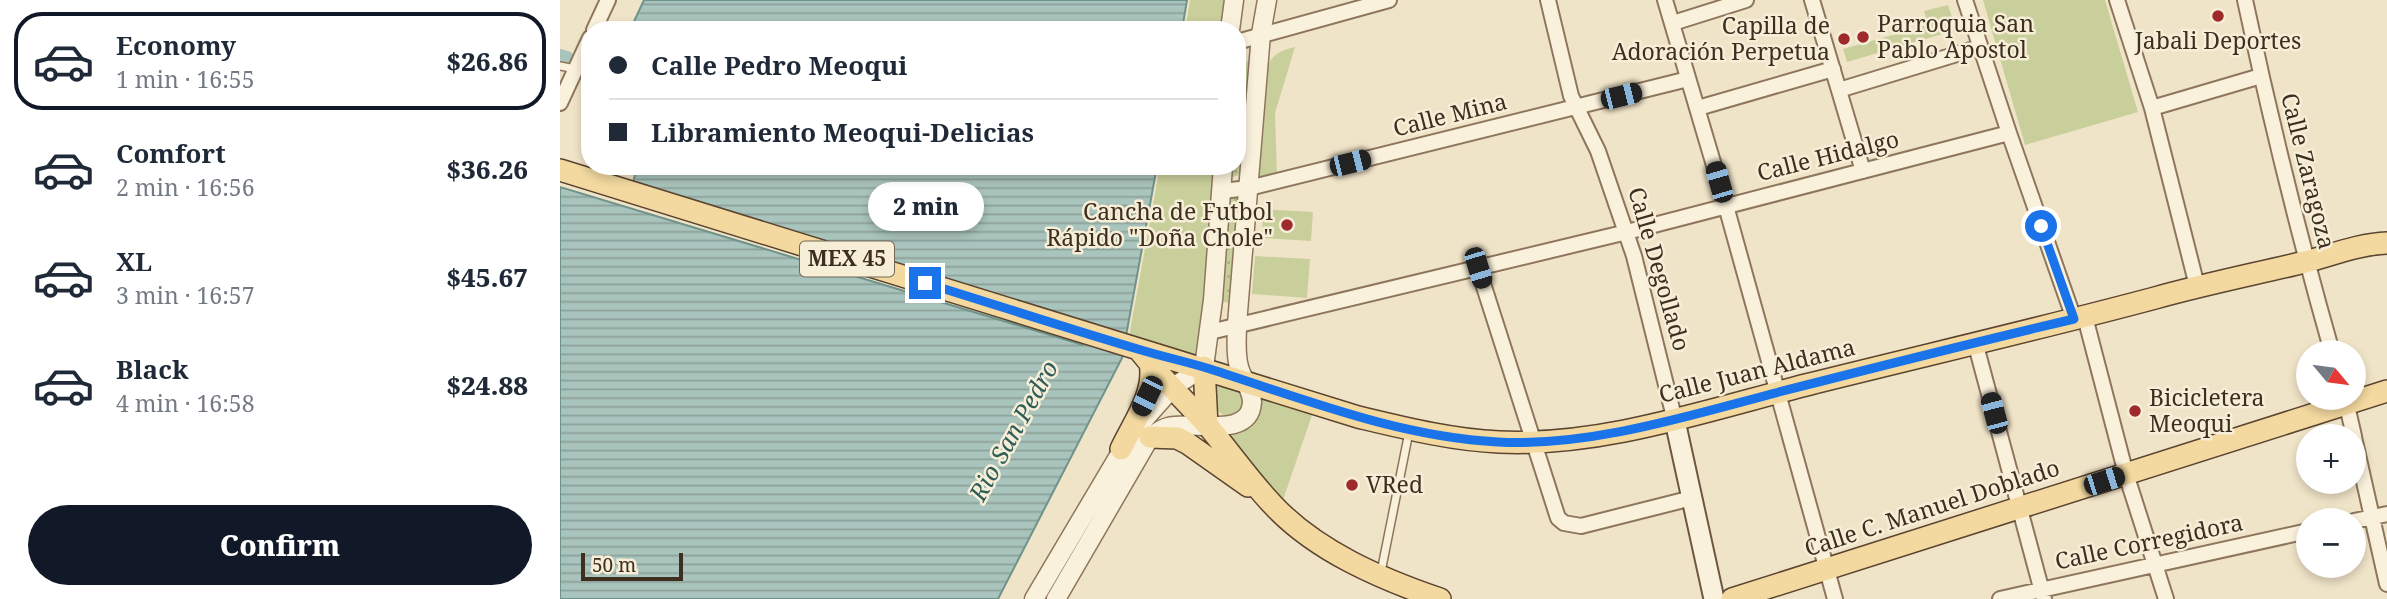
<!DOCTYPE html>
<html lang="en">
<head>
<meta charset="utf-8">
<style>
	body { margin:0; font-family:"Noto Serif",serif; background:#f2f2f3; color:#1f2937; height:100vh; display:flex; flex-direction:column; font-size:26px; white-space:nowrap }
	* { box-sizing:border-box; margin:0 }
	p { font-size:23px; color:#747a83 }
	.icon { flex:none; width:38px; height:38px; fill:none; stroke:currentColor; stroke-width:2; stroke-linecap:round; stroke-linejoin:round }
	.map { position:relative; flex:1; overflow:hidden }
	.details { display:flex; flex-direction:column; background:#fff; width:560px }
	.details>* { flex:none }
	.banner { position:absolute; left:21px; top:21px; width:665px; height:154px; border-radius:28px; box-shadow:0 4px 10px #0003; display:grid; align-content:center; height:154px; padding:0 28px; background:#fff }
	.needle { width:46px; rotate:119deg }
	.buttons { position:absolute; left:1736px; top:340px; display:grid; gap:14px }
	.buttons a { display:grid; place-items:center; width:70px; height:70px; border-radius:50%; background:#fff; box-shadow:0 4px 10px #0003; font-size:35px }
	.scale { position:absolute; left:21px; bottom:18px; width:102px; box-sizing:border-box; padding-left:7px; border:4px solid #3d2e20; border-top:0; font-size:19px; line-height:24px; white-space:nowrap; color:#3d2e20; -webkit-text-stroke:5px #f7eed8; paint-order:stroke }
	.end { position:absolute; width:32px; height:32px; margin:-16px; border:9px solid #1a73e8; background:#fff; box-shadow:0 0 0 4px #fff }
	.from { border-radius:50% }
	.bubble { position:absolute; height:49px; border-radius:24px; background:#fff; box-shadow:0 4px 10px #0003; font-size:23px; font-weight:800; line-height:49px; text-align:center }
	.car { position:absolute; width:21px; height:42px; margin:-21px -10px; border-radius:9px; box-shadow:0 0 5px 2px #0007; background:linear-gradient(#222 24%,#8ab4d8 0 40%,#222 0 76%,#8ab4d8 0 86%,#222 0) }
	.banner b { display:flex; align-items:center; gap:24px; height:66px; font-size:26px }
	.banner b+b { border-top:2px solid #e0e1e3 }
	.banner i { width:18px; height:18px; background:#1f2937 }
	ul { padding:12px 0 0; list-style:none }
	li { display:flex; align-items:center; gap:21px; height:98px; margin:0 14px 10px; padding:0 14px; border:4px solid transparent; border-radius:28px }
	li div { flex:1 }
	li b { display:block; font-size:26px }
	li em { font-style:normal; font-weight:800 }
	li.on { border-color:#111827 }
	li>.icon { width:63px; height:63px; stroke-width:1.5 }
	.button { display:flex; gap:14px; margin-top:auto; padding:14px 28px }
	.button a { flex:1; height:80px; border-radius:42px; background:#111827; color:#fff; font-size:28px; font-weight:800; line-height:80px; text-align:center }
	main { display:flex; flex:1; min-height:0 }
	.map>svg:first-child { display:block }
</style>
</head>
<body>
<main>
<section class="details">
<ul>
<li class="on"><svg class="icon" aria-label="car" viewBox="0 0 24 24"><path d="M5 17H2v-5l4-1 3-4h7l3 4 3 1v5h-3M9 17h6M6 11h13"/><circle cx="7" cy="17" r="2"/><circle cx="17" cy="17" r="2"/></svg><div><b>Economy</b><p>1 min · 16:55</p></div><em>$26.86</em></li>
<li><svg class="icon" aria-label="car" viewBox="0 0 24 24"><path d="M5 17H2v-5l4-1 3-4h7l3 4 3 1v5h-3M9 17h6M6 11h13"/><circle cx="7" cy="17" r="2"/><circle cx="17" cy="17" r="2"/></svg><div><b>Comfort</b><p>2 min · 16:56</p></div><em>$36.26</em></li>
<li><svg class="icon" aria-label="car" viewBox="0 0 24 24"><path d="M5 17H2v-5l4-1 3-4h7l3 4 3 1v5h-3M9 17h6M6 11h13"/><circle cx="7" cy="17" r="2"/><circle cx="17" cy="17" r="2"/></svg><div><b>XL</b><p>3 min · 16:57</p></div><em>$45.67</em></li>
<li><svg class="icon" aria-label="car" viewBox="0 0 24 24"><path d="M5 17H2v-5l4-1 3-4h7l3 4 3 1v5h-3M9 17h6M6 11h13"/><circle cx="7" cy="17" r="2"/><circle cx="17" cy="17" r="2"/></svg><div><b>Black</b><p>4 min · 16:58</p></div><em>$24.88</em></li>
</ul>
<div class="button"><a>Confirm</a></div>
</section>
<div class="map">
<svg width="1827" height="599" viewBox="0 0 1827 599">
	<defs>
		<pattern id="grass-dots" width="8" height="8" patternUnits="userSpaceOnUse" patternTransform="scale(1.75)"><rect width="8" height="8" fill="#c9cf9b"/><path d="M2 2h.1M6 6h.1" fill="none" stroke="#aeb285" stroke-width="1.8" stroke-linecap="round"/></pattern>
		<pattern id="water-rules" width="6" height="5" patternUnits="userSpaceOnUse" patternTransform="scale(1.75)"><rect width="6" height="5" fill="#a9c4bc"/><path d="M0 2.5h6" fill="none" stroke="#8ba098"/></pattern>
	</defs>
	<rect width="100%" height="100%" fill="#f0e4c8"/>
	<!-- grass -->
	<path fill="url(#grass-dots)" d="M690,61L682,174L672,177L673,166H677V63Z
		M670,196L678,197L672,304L661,301Z"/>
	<!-- park -->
	<path fill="#c9cf9b" d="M630,0H674L669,30H625Z
		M1423,0H1545L1578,112L1465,145Z
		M1388,5L1396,30L1287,62L1283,49L1368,25L1364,11Z
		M735,47L715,113L717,176L698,181L705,73C710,56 718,51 735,47Z
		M600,166H660L644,340L634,356L568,342Z
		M703,209L753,212L751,241L702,238Z
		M695,256L750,259L747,298L692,294Z
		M662,385L676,389L683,396L684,406L676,416L663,415L652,405L654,388Z
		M696,389L754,409L722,503L670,436C695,431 705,412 696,389Z"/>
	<!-- water -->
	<path fill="url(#water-rules)" stroke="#6f938a" stroke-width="2" d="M84,0H627L622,30H70Z
		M78,166H597L562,358L438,599H0V187L523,345L69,194Z"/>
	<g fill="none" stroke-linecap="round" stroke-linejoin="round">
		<!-- canal -->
		<path stroke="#a9c4bc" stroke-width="14" d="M0,56L7,58"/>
		<!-- service casing -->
		<g stroke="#8d765c" stroke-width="10">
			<path id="service" d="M0,66L15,69
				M821,572L849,432"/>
		</g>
		<!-- minor casing -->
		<g stroke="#8d765c" stroke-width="18">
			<path id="minor" d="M988,0L1011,96L1038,151L1074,256L1115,421
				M1105,0L1166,206L1275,599
				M1252,0L1303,171
				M1405,0L1449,133L1514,319
				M1557,0L1592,108L1637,286
				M1685,0C1710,118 1739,236 1772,352
				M1113,23L1186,0
				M34,30L48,0
				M677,42L829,0
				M1279,90L1420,47
				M0,103L30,38
				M1138,108L1273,69
				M1592,108L1701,76
				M662,191L689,188L1128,79
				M918,268L998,518L1004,523L1021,526L1132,498
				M1525,317L1566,474L1606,599
				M650,332L1067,232L1449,133
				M1415,342L1484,599
				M1785,397L1794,436
				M1794,437L1827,584
				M1794,521L1827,514
				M1440,599L1748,531"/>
		</g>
		<!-- tertiary casing -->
		<g stroke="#8d765c" stroke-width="21">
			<path id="tertiary" d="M670,30L674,0
				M474,599L573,432L613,387L644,367L653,300L663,166
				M496,599L590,437C596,433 601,429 608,427C632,420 690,440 692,402C692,389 682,379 679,367C675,353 677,338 677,324L701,34L707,0"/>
		</g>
		<!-- secondary casing -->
		<g stroke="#6f573f" stroke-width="23">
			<path id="secondary" d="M1115,421L1154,599"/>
		</g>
		<!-- primary casing -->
		<g stroke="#5b4430" stroke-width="24">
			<path id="primary" d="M0,170L798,417C844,428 892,440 939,442C1041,447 1148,410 1246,385C1362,356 1479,329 1595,298C1645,284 1695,274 1745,262C1772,255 1799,244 1827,243
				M579,350C600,377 625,400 648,426C670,452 689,480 713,505C756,551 821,579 880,599
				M644,367L647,425
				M590,437L617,438L627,443L688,486
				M561,449C573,423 596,393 590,363
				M1172,599L1827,391"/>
		</g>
		<!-- service -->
		<use href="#service" stroke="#faf1dc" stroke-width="7"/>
		<!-- minor -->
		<use href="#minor" stroke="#faf1dc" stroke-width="14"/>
		<!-- tertiary -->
		<use href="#tertiary" stroke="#faf1dc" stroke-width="18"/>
		<!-- secondary -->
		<use href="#secondary" stroke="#faf1dc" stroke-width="19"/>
		<!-- primary -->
		<use href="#primary" stroke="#f3d9a0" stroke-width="21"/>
	</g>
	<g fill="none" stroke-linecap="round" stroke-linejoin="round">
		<!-- route -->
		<path stroke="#1a73e8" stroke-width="9" d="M365,283C437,305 509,329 581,350C604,357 628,362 650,369C744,399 839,437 938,442C1031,447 1131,415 1219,392C1317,367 1416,342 1514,319L1481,226"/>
	</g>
	<!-- markers -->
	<g fill="#9e2a2b" stroke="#f7eed8" stroke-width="2.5">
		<circle cx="1658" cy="16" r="7"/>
		<circle cx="1303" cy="37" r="7"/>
		<circle cx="1284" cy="39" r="7"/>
		<circle cx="727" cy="225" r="7"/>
		<circle cx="1575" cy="411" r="7"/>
		<circle cx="792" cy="485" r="7"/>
	</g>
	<g text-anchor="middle" stroke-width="5" stroke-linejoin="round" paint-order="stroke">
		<!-- shield labels -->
		<rect fill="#f7eed8" stroke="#756857" stroke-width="2" x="240" y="241.5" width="94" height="35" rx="5"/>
		<g font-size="21" font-weight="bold" fill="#3d2e20">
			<text x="287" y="266">MEX 45</text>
		</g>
		<!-- poi labels -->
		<g font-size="23" fill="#3d2e20" stroke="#f7eed8" text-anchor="start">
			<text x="1317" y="32">Parroquia San<tspan x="1317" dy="26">Pablo Apostol</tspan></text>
			<text x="1270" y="34" text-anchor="end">Capilla de<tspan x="1270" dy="26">Adoración Perpetua</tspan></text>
			<text x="1658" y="49" text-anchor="middle">Jabali Deportes</text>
			<text x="713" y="220" text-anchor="end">Cancha de Futbol<tspan x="713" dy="26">Rápido "Doña Chole"</tspan></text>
			<text x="1589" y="406">Bicicletera<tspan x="1589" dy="26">Meoqui</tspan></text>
			<text x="806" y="493">VRed</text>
		</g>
		<!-- street labels -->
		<g font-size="23" fill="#3d2e20" stroke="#f7eed8">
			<text transform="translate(890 115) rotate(-14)" y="8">Calle Mina</text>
			<text transform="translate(1268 156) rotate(-14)" y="8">Calle Hidalgo</text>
			<text transform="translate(1748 171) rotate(76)" y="8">Calle Zaragoza</text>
			<text transform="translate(1099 269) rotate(74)" y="8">Calle Degollado</text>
			<text transform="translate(1197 371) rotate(-14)" y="8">Calle Juan Aldama</text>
			<text transform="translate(1372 508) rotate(-18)" y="8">Calle C. Manuel Doblado</text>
			<text transform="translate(1589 542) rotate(-12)" y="8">Calle Corregidora</text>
		</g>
		<!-- water labels -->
		<g font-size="24" font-style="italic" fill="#2f5d5a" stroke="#f7eed8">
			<text transform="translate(454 431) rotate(-61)" y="8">Rio San Pedro</text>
		</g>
	</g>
</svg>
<div class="buttons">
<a><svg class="needle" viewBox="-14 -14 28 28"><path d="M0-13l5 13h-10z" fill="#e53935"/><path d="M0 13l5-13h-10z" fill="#747a83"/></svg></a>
<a>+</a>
<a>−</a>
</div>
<div class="scale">50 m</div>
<i class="end from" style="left:1481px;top:226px"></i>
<i class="end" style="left:365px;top:283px"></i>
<div class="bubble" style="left:308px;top:182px;width:116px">2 min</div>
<i class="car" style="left:1061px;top:96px;rotate:76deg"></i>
<i class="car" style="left:790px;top:163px;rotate:76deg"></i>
<i class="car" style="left:1159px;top:182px;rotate:344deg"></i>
<i class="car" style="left:918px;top:268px;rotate:163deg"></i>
<i class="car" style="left:587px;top:396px;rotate:206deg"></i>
<i class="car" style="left:1434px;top:413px;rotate:345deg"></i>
<i class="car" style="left:1544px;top:481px;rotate:72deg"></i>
<div class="banner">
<b><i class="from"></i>Calle Pedro Meoqui</b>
<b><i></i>Libramiento Meoqui-Delicias</b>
</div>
</div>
</main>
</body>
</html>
